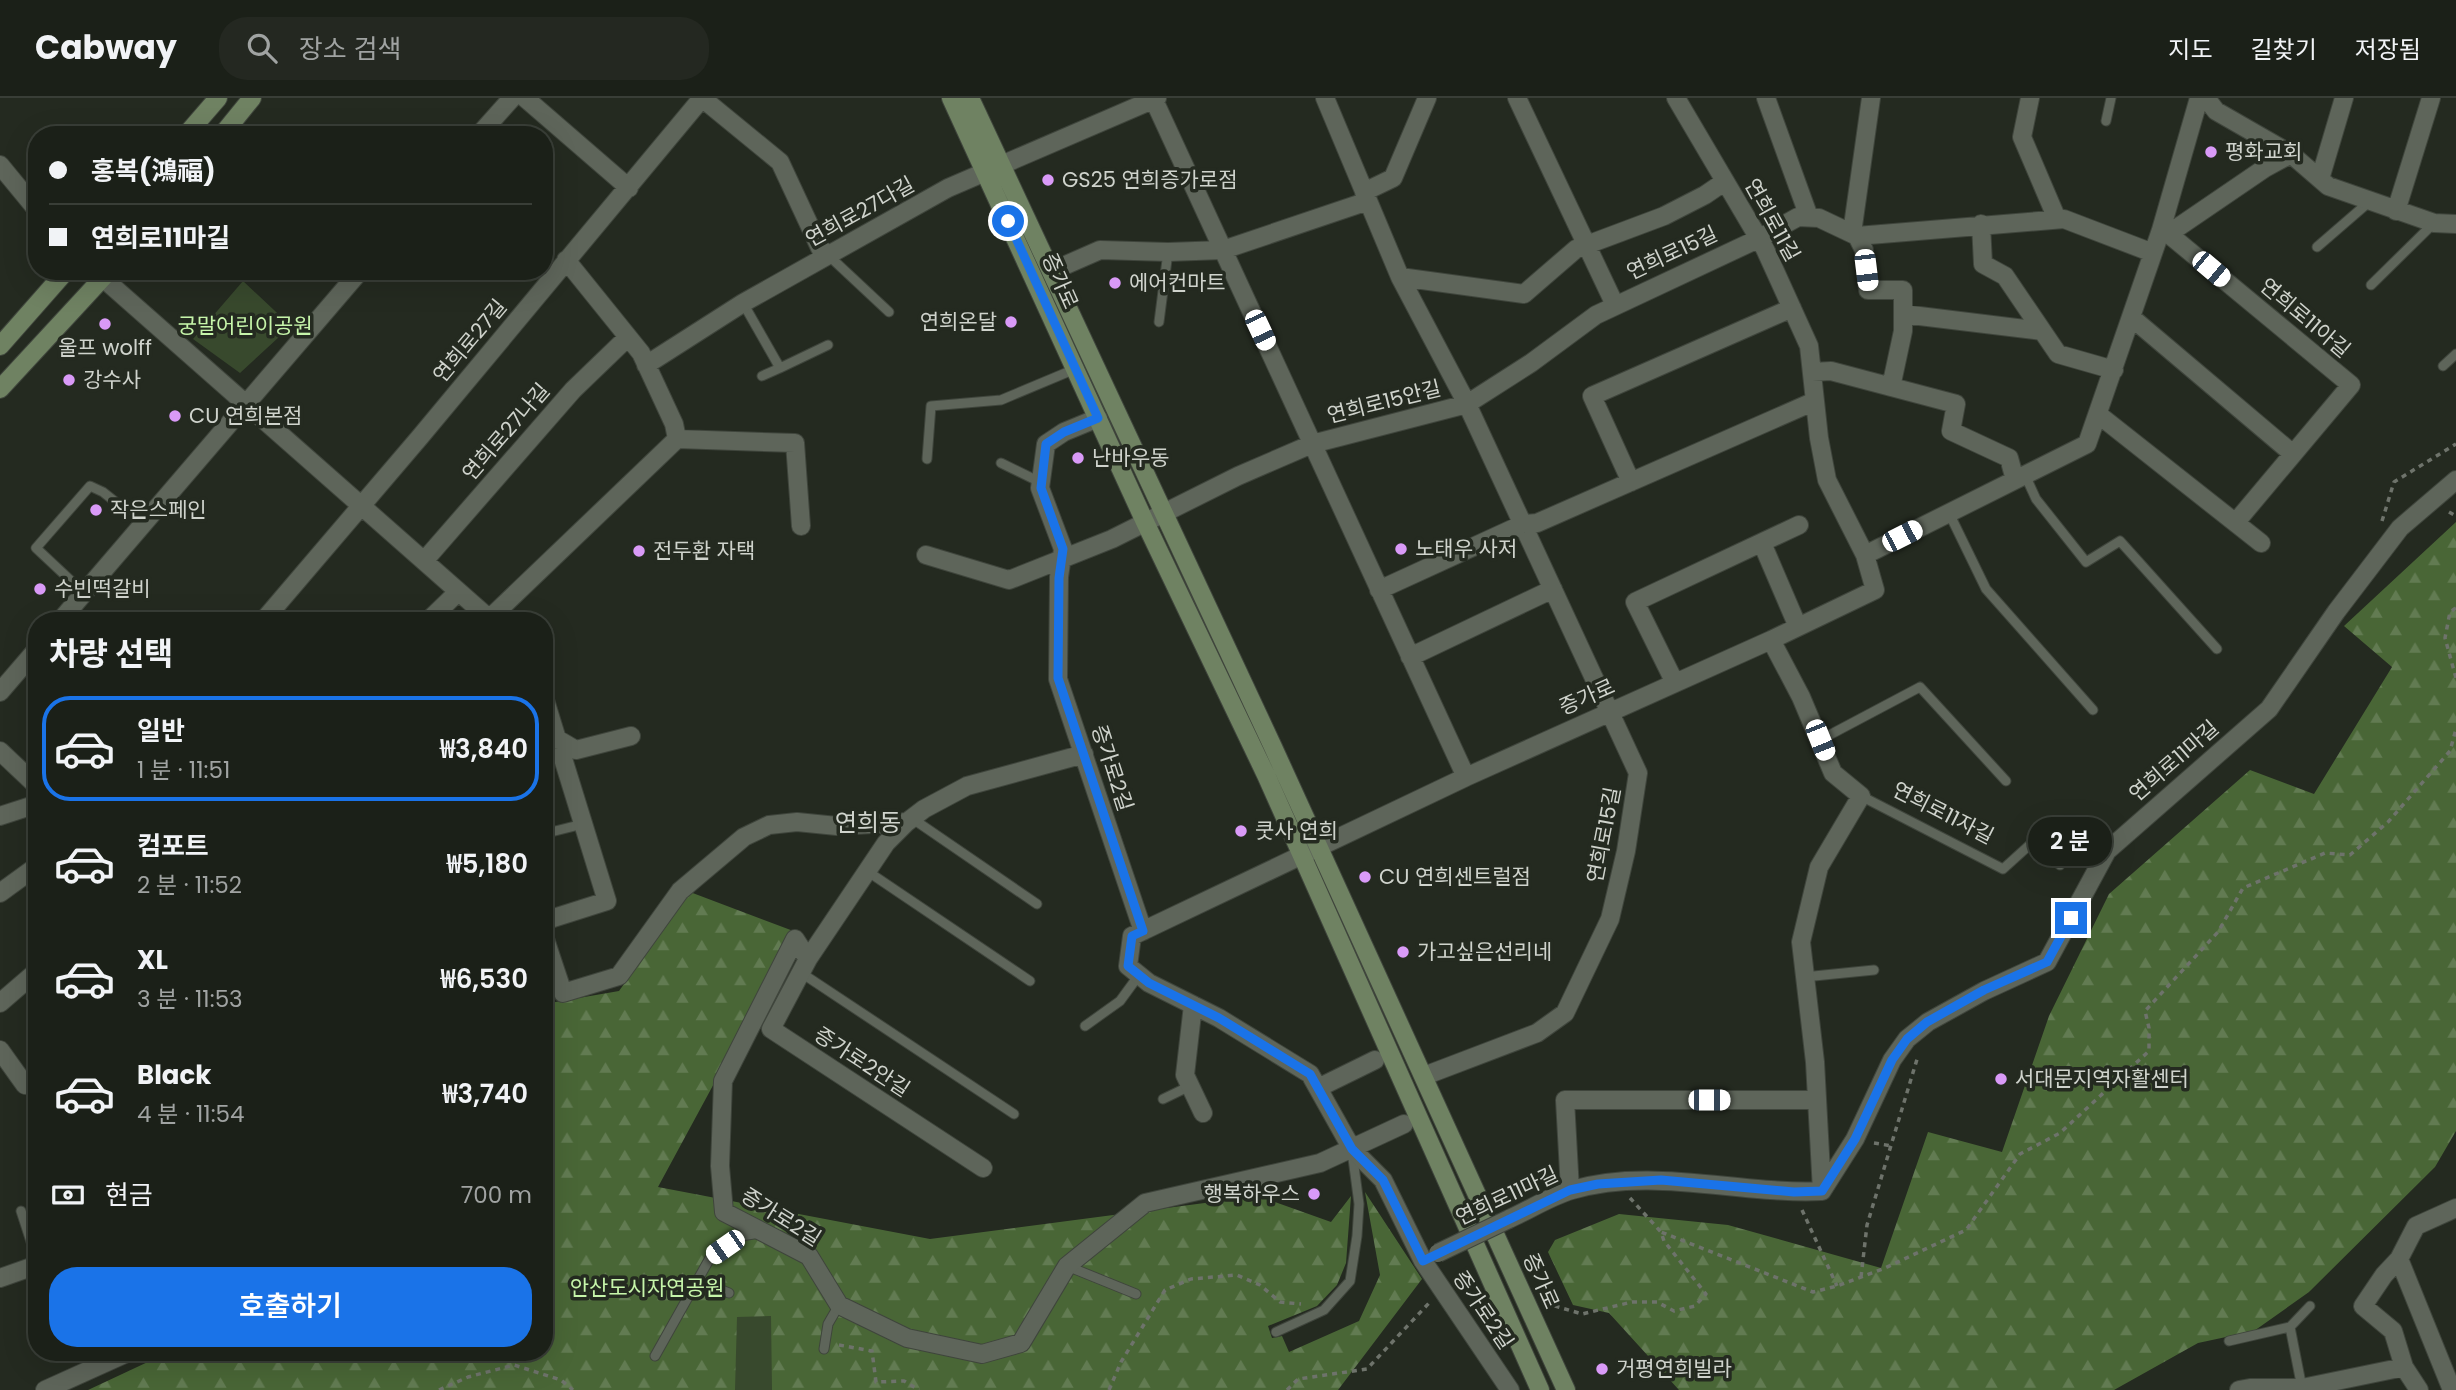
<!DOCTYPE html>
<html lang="ko">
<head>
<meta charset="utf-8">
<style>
	body { margin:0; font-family:Poppins,"Noto Sans KR",sans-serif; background:#242821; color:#f1f3f6; height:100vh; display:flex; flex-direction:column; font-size:26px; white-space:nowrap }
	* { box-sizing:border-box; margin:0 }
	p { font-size:23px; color:#a0a3a2 }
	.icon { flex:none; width:38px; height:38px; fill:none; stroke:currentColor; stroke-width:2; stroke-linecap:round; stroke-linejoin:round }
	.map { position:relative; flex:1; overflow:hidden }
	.details { position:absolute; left:28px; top:514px; width:525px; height:749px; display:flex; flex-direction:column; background:#1b2018; border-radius:28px; box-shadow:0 7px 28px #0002,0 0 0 2px #393e37 }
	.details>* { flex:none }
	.top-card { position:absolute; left:28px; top:28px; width:525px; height:154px; border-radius:28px; box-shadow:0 7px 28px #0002,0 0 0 2px #393e37; display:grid; align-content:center; height:154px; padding:0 21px; background:#1b2018 }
	.end { position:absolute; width:32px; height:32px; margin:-16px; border:9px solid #1a73e8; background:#fff; box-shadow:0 0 0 4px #fff }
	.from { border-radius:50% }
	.bubble { position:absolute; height:49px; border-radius:24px; background:#1b2018; box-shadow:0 7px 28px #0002,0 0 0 2px #393e37; font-size:23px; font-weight:600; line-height:49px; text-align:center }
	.car { position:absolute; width:21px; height:42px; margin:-21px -10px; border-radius:9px; box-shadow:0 0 5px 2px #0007; background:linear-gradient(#fff 24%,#345 0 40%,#fff 0 76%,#345 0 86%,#fff 0) }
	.top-card b { display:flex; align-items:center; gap:24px; height:66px; font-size:26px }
	.top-card b+b { border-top:2px solid #393e37 }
	.top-card i { width:18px; height:18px; background:#f1f3f6 }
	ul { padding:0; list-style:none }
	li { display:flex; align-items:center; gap:21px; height:105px; margin:0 14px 10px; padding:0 7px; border:4px solid transparent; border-radius:28px }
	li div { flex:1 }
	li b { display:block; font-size:26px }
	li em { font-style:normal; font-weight:600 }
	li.on { border-color:#1a73e8 }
	li>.icon { width:63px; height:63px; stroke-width:1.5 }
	h2 { padding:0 21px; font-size:32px; line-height:84px }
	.pay { display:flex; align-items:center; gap:18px; height:77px; padding:0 21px; font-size:26px }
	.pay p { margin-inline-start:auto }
	.action { display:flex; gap:14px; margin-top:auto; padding:14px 21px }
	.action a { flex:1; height:80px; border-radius:28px; background:#1a73e8; color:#fff; font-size:28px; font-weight:600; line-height:80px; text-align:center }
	header { display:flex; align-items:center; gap:42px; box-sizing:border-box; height:98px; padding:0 35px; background:#1b2018; border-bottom:2px solid #393e37 }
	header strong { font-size:33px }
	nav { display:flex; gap:38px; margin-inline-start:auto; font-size:24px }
	.search { width:490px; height:63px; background:#242821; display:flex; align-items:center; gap:18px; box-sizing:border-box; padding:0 24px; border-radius:28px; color:#a0a3a2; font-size:26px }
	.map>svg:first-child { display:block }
</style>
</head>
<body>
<header>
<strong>Cabway</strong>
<div class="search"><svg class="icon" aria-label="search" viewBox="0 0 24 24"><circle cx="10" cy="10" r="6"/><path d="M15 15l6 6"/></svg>장소 검색</div>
<nav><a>지도</a><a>길찾기</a><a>저장됨</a></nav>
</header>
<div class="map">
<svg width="2456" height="1292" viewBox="0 0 2456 1292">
	<defs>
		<pattern id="forest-firs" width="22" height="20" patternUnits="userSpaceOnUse" patternTransform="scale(1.75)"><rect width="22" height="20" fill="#496636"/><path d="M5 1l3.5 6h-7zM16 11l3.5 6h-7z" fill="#627b52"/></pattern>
	</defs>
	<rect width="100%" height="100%" fill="#242a20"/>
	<!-- forest -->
	<path fill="url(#forest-firs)" d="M2456,424V1033L2435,1069L2309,1194L2254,1233L2198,1245L2114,1292H1679L1609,1215L1573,1207L1548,1154L1555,1142L1619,1116L1728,1127L1881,1170L1928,1034L2002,1054L2049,918L2109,796L2250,672L2314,696L2392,569L2344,528Z
		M690,794L796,834L658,1089L930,1141L1258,1098L1331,1124L1351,1098L1346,1165L1337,1187L1317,1208L1268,1228L1272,1240L1282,1238L1289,1254L1359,1223L1380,1177L1365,1094L1422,1181L1338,1292H88L167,1255H544V906L619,893Z"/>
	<!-- park -->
	<path fill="#38492d" d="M243,183L291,228L240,275L193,241Z
		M771,1218L772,1292H735L737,1219Z"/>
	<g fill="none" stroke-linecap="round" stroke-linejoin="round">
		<!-- service casing -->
		<g stroke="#3f453c" stroke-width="11">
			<path id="service" d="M2106,23L2111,0
				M2317,149L2369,104
				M828,157L889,214
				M2371,187L2434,125
				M743,205L780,270L828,247
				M1159,224L1168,154
				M2443,268L2456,256
				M762,278L780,270
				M927,361L931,308L1001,302L1075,271
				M1001,365L1040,384
				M2025,377L2036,401L2086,464L2120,443L2217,551
				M1949,415L1986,491L2093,612
				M84,495L36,450L90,388L103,394L143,426
				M1820,642L1920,589L2006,683
				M1861,698L2003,771L2035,742L2060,767
				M913,721L1037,806
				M555,733L583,726
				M867,773L1030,883
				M800,874L1014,1016
				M1804,879L1874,872
				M1085,928L1120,903L1139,877
				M1163,1001L1190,988
				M21,1113L37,1162
				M1067,1168L1136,1196
				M697,1182L729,1195
				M1276,1234L1324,1212L1350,1183L1357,1138L1359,1106L1352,1053
				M2229,1243L2290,1229
				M824,1251L828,1226L839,1207
				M655,1258L710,1160L741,1138L760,1135
				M2302,1290L2290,1229L2310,1208"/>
		</g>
		<!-- minor casing -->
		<g stroke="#3f453c" stroke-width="20">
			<path id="minor" d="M525,0L629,90
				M702,0L780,64L820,150L828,157
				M1153,0L1466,679
				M1325,0L1400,179L1467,306L1638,675L1626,753L1610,821L1565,915L1537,935L1424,978
				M1517,0L1615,207
				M1766,0L1809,119
				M2030,0L2022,39L2057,121
				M2206,0L2216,13L2291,56L2328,88L2434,125L2456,126
				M479,37L512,0
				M0,67L37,112
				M2320,81L2344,0
				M1364,94L1393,80L1427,0
				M2396,113L2431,0
				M1981,126L1983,166L2005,178L2058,256L2114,272
				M2161,132L2171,138L2351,287L2236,424
				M1852,135L1871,0
				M1857,138L2064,121L2153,155
				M2171,138L2177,130L2265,70L2291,56
				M566,162L641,255L674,326L677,341
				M95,173L492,523
				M1052,173L1100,152L1168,154L1223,152L1368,103
				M1400,179L1524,196L1576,151L1664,118L1705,97L1724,84
				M1903,216L2042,233
				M2131,219L2293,356
				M646,267L743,205L948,90L1157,0
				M1812,274L1831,273L1956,306L1951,333L2009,360L2015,382
				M2099,317L2261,445
				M1098,320L1064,334L1046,346L1040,390L1063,451L1059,479L1058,581L1143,833
				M1631,384L1592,298L1792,210
				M1762,445L1798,529
				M926,457L1009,482L1112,441L1238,378L1312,346L1467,306L1531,265L1596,217L1758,141L1798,119L1819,120L1857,138L1864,152L1868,192H1903V233L1891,289
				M1865,457L2087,346L2161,132L2199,0
				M424,463L573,292L628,239
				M1379,492L1523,426L1537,425L1815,303
				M489,521L677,341L795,345L801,428
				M60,523L360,173
				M263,523L420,339L702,0
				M428,523L458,494
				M1771,542L1801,599L1833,675L1861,698L1819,769L1801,844L1815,964L1822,1093
				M1410,559L1553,491
				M1675,585L1635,504L1799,427
				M0,594L37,551
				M544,599L607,803L544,823
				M544,640L559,642L576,652L631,638
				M0,653L37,688
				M0,718L37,706
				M0,795L37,768
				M544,838L563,895L619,878L680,793L744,739L769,727L797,724L837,728L907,724
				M808,861L795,841L723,983L720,1068L724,1114L809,1158L839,1207L907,1240L982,1256L1021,1245L1067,1168L1145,1105L1320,1065L1404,1026
				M0,905L37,873
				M1193,907L1185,977L1203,1015
				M0,952L25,987
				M1318,990L1375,962
				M983,1070L771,931L808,861L886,745L907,724L924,711L967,688L1084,656
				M1570,1092L1565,1002H1817
				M1509,1121C1529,1112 1551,1098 1572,1092C1652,1068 1741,1097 1822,1093L1855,1041L1892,962L1907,941L1928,924L1984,893L2047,864L2107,753L2269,611L2336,514L2400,430L2456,382
				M2399,1161L2416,1128L2456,1110
				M0,1180L37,1167
				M45,1292L127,1255
				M1510,1292L1423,1163L1383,1082L1352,1051L1310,976L1219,920L1149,885L1128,868L1132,838L1466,679L1771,542L1875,492L1865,457L1827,382L1819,340L1809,248L1765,151L1676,0
				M2239,1292L2250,1290H2302L2404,1269
				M2419,1292L2404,1269L2393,1233L2363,1208L2384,1177L2399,1161L2452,1292"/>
		</g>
		<!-- secondary casing -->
		<g stroke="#3f453c" stroke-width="20">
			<path id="secondary" d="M951,0L1145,424L1266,677L1540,1292
				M970,0L1273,649L1566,1292
				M186,37L218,0
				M222,37L252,0
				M0,248L66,173
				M0,291L109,173"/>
		</g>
		<!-- path -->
		<path stroke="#6e736b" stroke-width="3.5" stroke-dasharray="5 5" stroke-linecap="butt" d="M2449,414L2456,418
			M2382,423L2394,384L2456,346
			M2456,510L2450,514L2445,540L2456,580
			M1874,1045L1892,1048
			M1630,1100L1661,1134
			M1802,1112L1837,1188
			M1861,1179L1867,1127L1918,958
			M1545,1205L1582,1216L1632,1204H1657L1674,1213L1695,1208L1706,1196L1664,1143L1661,1134L1813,1194L1837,1188L1885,1170L1966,1132L2020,1056L2060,1035L2149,953V930L2145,913L2218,834L2243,790L2325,755L2350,757L2388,724L2450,653L2456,631
			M839,1247L872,1253L876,1284L904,1283L919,1292
			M439,1292L468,1279L514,1267L561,1282L573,1292
			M1109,1292L1121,1264L1165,1192L1191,1181L1237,1177L1260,1187L1280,1204L1301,1206
			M1287,1292L1298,1281L1367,1271L1430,1204"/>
		<!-- service -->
		<use href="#service" stroke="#5e655a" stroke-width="9"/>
		<!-- minor -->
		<use href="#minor" stroke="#5e655a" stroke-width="18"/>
		<!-- secondary -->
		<use href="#secondary" stroke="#6f8262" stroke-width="18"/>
		<!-- minor-bridge casing -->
		<g stroke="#3f453c" stroke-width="20" stroke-linecap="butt">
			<path id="minor-bridge" d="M1438,1155L1509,1121"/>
		</g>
		<!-- minor-bridge -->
		<use href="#minor-bridge" stroke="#5e655a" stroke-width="18"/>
	</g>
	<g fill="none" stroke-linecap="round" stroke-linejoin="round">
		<!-- route -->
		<path stroke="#1a73e8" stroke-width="9" d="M1008,123L1098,320L1064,334L1046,346L1041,390L1063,451L1059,480L1058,580L1143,833L1132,838L1128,868L1149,885L1219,920L1310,976L1352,1051L1383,1082L1423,1163L1570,1092L1598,1086L1661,1082L1794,1094L1822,1093L1855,1041L1892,962L1907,941L1927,924L1984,892L2047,864L2071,820"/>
	</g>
	<!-- markers -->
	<g fill="#d99af7" stroke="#242a20" stroke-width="2.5">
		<circle cx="2211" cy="54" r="7"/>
		<circle cx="1048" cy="82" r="7"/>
		<circle cx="1115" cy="185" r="7"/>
		<circle cx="1011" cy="224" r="7"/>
		<circle cx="105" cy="226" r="7"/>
		<circle cx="69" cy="282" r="7"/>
		<circle cx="175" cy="318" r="7"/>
		<circle cx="1078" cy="360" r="7"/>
		<circle cx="96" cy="412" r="7"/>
		<circle cx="1401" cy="451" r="7"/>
		<circle cx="639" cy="453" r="7"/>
		<circle cx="40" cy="491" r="7"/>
		<circle cx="1241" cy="733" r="7"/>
		<circle cx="1365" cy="779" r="7"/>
		<circle cx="1403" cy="854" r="7"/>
		<circle cx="2001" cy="981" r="7"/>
		<circle cx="1314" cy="1096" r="7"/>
		<circle cx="1602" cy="1271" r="7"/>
	</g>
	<g text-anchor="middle" stroke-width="7" stroke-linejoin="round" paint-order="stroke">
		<!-- poi labels -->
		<g font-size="21" fill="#cfd3cc" stroke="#242a20" text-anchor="start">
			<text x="2225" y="61">평화교회</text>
			<text x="1062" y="89">GS25 연희증가로점</text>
			<text x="1129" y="192">에어컨마트</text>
			<text x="997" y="231" text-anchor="end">연희온달</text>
			<text x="105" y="257" text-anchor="middle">울프 wolff</text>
			<text x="83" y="289">강수사</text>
			<text x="189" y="325">CU 연희본점</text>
			<text x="1092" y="367">난바우동</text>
			<text x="110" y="419">작은스페인</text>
			<text x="1415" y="458">노태우 사저</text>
			<text x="653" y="460">전두환 자택</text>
			<text x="54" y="498">수빈떡갈비</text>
			<text x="1255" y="740">쿳사 연희</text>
			<text x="1379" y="786">CU 연희센트럴점</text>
			<text x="1417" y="861">가고싶은선리네</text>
			<text x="2015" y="988">서대문지역자활센터</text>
			<text x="1300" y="1103" text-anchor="end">행복하우스</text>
			<text x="1616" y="1278">거평연희빌라</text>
		</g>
		<!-- street labels -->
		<g font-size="21" fill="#cfd3cc" stroke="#242a20">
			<text transform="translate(860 114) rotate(-29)" y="7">연희로27다길</text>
			<text transform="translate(1772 122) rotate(61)" y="7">연희로11길</text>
			<text transform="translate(1672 155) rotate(-25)" y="7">연희로15길</text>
			<text transform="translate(1060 183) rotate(66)" y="7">증가로</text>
			<text transform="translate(2305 220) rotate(40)" y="7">연희로11아길</text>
			<text transform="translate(470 243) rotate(-50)" y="7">연희로27길</text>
			<text transform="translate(1384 304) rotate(-14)" y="7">연희로15안길</text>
			<text transform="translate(506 334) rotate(-49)" y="7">연희로27나길</text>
			<text transform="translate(1587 599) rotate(-24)" y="7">증가로</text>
			<text transform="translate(2174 663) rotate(-41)" y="7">연희로11마길</text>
			<text transform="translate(1112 670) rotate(72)" y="7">증가로2길</text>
			<text transform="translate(1943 715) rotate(27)" y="7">연희로11자길</text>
			<text transform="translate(1604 737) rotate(-79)" y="7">연희로15길</text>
			<text transform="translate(862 964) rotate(33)" y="7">증가로2안길</text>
			<text transform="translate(1507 1098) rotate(-25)" y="7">연희로11마길</text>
			<text transform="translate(781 1119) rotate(32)" y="7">증가로2길</text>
			<text transform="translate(1541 1183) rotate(66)" y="7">증가로</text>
			<text transform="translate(1483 1212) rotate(56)" y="7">증가로2길</text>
		</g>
		<!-- park labels -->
		<g font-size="21" fill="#c6f5aa" stroke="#242a20">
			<text x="245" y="235">궁말어린이공원</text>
			<text x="647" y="1197">안산도시자연공원</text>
		</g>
		<!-- quarter labels -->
		<g font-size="24" fill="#cfd3cc" stroke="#242a20">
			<text x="868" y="733">연희동</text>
		</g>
	</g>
</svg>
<i class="end from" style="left:1008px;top:123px"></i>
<i class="end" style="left:2071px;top:820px"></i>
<div class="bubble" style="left:2028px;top:719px;width:84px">2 분</div>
<i class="car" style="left:2211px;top:171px;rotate:130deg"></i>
<i class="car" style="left:1866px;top:172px;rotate:173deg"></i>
<i class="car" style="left:1260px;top:232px;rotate:155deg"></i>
<i class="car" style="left:1902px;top:438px;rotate:63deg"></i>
<i class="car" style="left:1820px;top:642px;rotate:158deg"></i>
<i class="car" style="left:1709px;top:1002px;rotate:90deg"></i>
<i class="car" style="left:725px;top:1149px;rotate:235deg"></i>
<div class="top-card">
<b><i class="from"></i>홍복(鴻福)</b>
<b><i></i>연희로11마길</b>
</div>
<section class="details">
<h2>차량 선택</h2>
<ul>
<li class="on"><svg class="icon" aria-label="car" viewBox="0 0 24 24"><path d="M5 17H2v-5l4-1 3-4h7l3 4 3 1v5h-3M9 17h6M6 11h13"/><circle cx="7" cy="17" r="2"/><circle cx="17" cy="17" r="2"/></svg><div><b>일반</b><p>1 분 · 11:51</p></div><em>₩3,840</em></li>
<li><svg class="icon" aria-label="car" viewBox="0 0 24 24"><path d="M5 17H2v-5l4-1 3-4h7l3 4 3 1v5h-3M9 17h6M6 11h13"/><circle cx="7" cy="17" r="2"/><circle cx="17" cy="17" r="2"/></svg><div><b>컴포트</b><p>2 분 · 11:52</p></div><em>₩5,180</em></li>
<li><svg class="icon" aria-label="car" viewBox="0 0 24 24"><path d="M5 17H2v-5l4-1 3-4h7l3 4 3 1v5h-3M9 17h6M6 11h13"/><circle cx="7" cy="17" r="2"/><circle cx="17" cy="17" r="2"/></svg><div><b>XL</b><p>3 분 · 11:53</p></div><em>₩6,530</em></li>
<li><svg class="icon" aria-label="car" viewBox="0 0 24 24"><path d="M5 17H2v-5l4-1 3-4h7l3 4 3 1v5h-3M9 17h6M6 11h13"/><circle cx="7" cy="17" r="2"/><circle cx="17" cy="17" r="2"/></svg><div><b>Black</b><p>4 분 · 11:54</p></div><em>₩3,740</em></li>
</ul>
<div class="pay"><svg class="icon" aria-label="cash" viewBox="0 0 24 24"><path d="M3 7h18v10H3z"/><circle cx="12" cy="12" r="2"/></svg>현금<p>700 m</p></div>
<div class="action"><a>호출하기</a></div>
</section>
</div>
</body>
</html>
